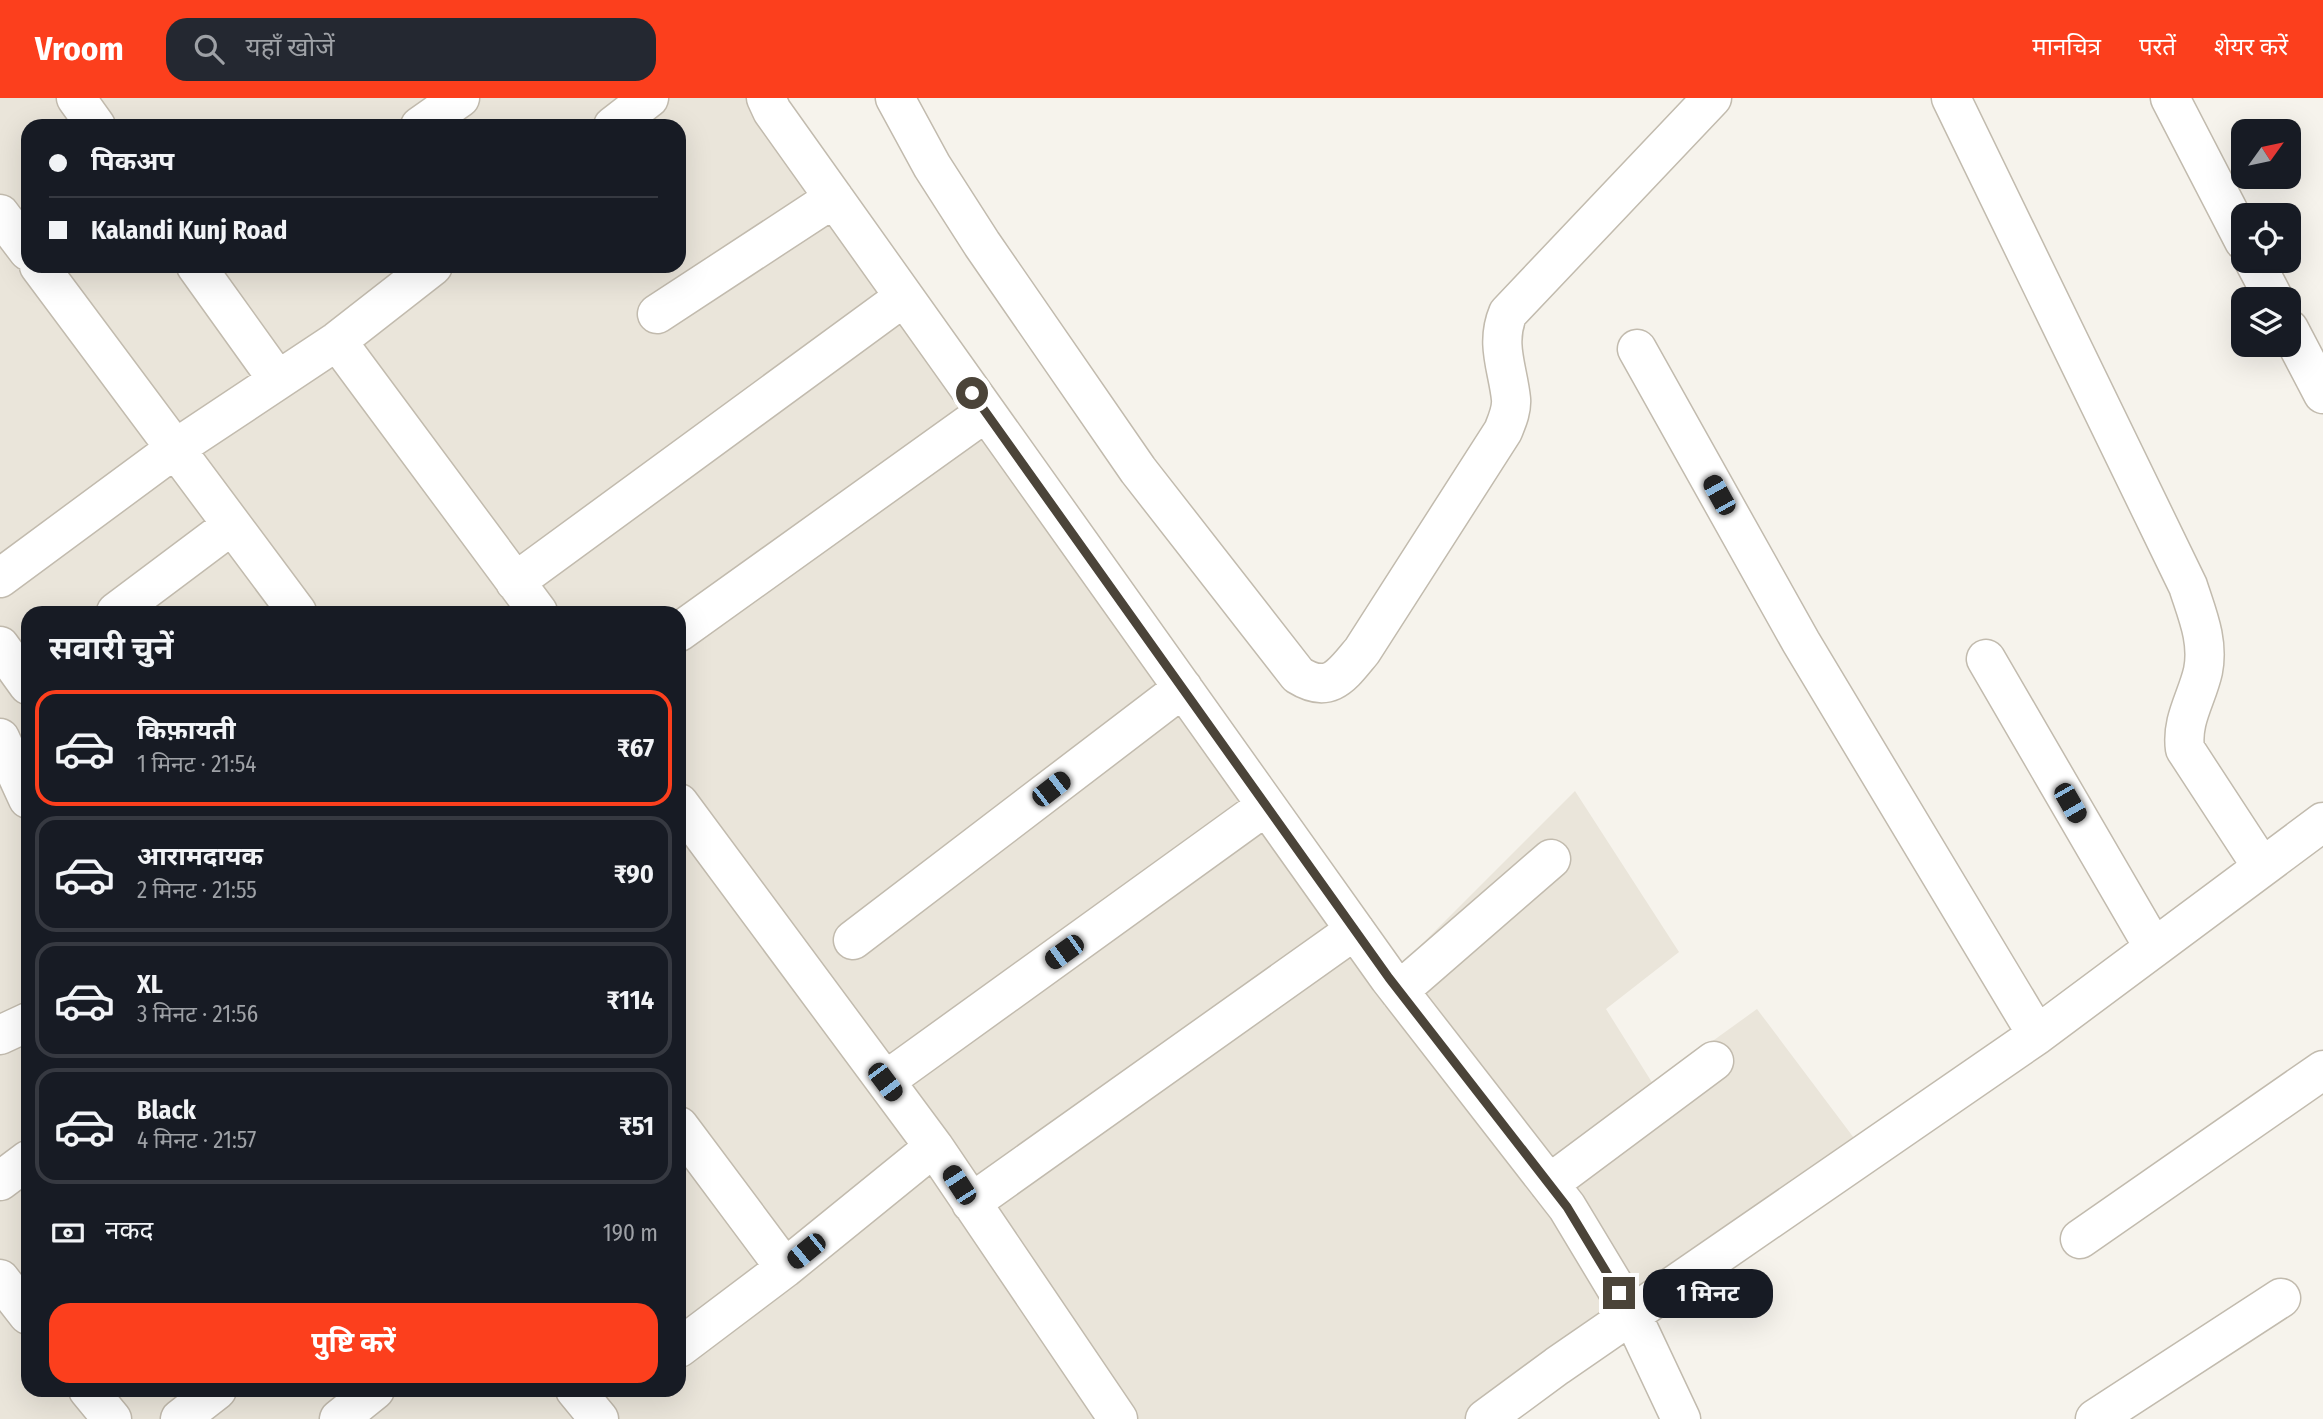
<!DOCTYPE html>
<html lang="hi">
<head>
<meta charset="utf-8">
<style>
	body { margin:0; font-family:"Fira Sans Condensed","Noto Sans Devanagari",sans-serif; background:#242831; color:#f1f3f6; height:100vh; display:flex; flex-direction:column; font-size:26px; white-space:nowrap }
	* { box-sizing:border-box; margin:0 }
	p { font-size:23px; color:#9ea1a6 }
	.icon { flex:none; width:38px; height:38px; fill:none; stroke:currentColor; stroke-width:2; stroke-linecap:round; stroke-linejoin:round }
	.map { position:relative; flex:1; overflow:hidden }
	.sheet { position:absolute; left:21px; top:508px; width:665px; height:791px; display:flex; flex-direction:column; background:#171b24; border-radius:21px; box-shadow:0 7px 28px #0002 }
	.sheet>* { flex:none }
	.top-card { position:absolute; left:21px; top:21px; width:665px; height:154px; border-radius:21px; box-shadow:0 7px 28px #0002; display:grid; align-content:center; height:154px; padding:0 28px; background:#171b24 }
	.needle { width:46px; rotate:57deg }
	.controls { position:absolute; left:2231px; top:21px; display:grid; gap:14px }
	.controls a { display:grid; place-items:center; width:70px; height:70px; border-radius:14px; background:#171b24; box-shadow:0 7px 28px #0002; font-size:35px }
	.end { position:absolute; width:32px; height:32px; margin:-16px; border:9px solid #4b4439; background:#fff; box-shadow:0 0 0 4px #fff }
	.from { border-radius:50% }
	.bubble { position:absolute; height:49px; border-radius:21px; background:#171b24; box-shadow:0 7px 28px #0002; font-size:23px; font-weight:700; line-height:49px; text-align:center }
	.car { position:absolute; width:21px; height:42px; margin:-21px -10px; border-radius:9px; box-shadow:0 0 5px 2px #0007; background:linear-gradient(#222 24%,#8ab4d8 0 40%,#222 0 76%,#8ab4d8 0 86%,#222 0) }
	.top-card b { display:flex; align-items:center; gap:24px; height:66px; font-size:26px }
	.top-card b+b { border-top:2px solid #363941 }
	.top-card i { width:18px; height:18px; background:#f1f3f6 }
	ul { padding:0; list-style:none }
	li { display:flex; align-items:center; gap:21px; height:116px; margin:0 14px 10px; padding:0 14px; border:4px solid #363941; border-radius:21px }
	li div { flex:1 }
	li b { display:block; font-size:26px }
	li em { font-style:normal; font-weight:700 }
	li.current { border-color:#fc3f1d }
	li>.icon { width:63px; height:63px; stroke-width:1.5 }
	h2 { padding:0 28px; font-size:32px; line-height:84px }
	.pay { display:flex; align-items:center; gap:18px; height:77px; padding:0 28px; font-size:26px }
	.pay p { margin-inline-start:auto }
	.button { display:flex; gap:14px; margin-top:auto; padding:14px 28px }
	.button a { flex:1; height:80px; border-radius:21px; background:#fc3f1d; color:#fff; font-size:28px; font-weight:700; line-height:80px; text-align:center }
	header { display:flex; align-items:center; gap:42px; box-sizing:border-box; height:98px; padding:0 35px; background:#fc3f1d; color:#fff }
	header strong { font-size:33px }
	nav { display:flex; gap:38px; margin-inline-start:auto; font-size:24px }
	.search { width:490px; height:63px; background:#242831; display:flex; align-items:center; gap:18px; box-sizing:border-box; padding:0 24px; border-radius:21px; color:#9ea1a6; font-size:26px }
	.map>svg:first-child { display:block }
</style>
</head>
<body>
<header>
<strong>Vroom</strong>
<div class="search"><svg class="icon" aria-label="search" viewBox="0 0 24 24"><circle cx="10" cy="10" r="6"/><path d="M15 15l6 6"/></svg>यहाँ खोजें</div>
<nav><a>मानचित्र</a><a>परतें</a><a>शेयर करें</a></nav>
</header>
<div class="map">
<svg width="2323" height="1321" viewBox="0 0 2323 1321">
	<rect width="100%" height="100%" fill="#f6f3ec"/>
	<!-- residential -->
	<path fill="#eae5da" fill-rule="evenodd" d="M0,0H766L1389,879L1575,693L1679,854L1606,911L1653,986L1757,911L1869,1060L1485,1321H0ZM28,28H679V168H28ZM28,514H679V1292H28Z"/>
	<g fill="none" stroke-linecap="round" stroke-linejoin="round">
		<!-- minor casing -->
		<g stroke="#c2bbae" stroke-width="41">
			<path id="minor" d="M76,0L96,28
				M766,0L772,13L1389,880L1567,1109L1632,1217L1681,1321
				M895,0L932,68L982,146L1138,372L1298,577C1330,597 1342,577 1362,553L1503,333C1507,323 1512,312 1511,301C1508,271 1495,246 1508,215L1712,0
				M1951,0L2188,488C2197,516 2209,543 2203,573C2197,600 2181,622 2185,651L2262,769
				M2170,0L2244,143
				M420,28L460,0
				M613,28L649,0
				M0,116L28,153
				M2254,163L2274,201
				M39,168L297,514
				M196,168L277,281
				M657,216L834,100
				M2289,231L2323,296
				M337,243L538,514
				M1637,251L1801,544L2037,937
				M0,480L176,350L337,243L433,168
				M515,484L904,199
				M116,514L232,427
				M679,534L986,314
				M0,548L28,587
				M1986,561L2154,850
				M0,640L28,701
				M679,705L934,1049L1118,1321
				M853,842L1183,590
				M1399,893L1551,761
				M0,937L28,924
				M885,983L1266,708
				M679,1028L785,1170
				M0,1083L28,1062
				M1549,1086L1714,963
				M971,1105L1355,832
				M2080,1141L2323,972
				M0,1181L28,1217
				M679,1250L785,1170L934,1049
				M88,1292L112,1321
				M575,1292L599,1321
				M180,1321L217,1292
				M339,1321L375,1292
				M1485,1321L1557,1268L2037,937L2323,724
				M2095,1321L2281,1200"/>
		</g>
		<!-- minor -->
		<use href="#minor" stroke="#fff" stroke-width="38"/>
	</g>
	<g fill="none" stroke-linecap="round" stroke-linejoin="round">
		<!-- route -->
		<path stroke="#4b4439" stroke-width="9" d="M972,295L1389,880L1567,1109L1619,1195"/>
	</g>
</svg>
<div class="controls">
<a><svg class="needle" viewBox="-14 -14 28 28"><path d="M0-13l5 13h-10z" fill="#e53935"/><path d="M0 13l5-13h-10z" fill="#9ea1a6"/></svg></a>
<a><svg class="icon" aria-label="locate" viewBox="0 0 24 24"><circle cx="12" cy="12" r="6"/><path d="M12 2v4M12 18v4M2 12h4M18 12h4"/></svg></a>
<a><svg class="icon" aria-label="layers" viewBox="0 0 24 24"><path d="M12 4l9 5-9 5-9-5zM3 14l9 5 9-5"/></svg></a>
</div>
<i class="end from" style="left:972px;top:295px"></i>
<i class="end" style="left:1619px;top:1195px"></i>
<div class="bubble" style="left:1643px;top:1171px;width:130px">1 मिनट</div>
<i class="car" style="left:1719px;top:397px;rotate:331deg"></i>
<i class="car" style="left:1051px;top:691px;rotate:52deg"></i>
<i class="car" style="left:2070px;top:705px;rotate:150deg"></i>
<i class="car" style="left:1064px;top:854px;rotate:234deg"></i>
<i class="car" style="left:885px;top:984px;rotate:143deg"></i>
<i class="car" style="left:959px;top:1087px;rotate:327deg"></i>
<i class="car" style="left:806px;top:1153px;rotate:231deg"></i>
<div class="top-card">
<b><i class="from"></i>पिकअप</b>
<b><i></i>Kalandi Kunj Road</b>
</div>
<section class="sheet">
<h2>सवारी चुनें</h2>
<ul>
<li class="current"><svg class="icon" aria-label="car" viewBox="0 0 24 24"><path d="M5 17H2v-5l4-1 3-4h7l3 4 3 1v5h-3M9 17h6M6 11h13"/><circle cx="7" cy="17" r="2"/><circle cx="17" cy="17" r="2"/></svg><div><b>किफ़ायती</b><p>1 मिनट · 21:54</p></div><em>₹67</em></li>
<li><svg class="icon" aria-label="car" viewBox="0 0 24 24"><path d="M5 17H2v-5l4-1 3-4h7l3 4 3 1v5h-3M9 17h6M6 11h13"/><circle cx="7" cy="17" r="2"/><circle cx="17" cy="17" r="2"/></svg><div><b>आरामदायक</b><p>2 मिनट · 21:55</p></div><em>₹90</em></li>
<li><svg class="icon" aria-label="car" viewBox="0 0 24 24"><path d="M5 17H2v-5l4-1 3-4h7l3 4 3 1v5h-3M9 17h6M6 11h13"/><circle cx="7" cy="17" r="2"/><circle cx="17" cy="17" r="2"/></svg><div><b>XL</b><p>3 मिनट · 21:56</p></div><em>₹114</em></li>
<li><svg class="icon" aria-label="car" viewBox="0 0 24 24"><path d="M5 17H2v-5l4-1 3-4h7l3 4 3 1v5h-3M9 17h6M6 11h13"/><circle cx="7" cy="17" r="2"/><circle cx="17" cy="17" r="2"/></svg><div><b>Black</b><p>4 मिनट · 21:57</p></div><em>₹51</em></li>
</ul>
<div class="pay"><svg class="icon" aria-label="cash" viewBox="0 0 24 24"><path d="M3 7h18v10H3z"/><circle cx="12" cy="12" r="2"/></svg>नकद<p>190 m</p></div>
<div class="button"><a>पुष्टि करें</a></div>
</section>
</div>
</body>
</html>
